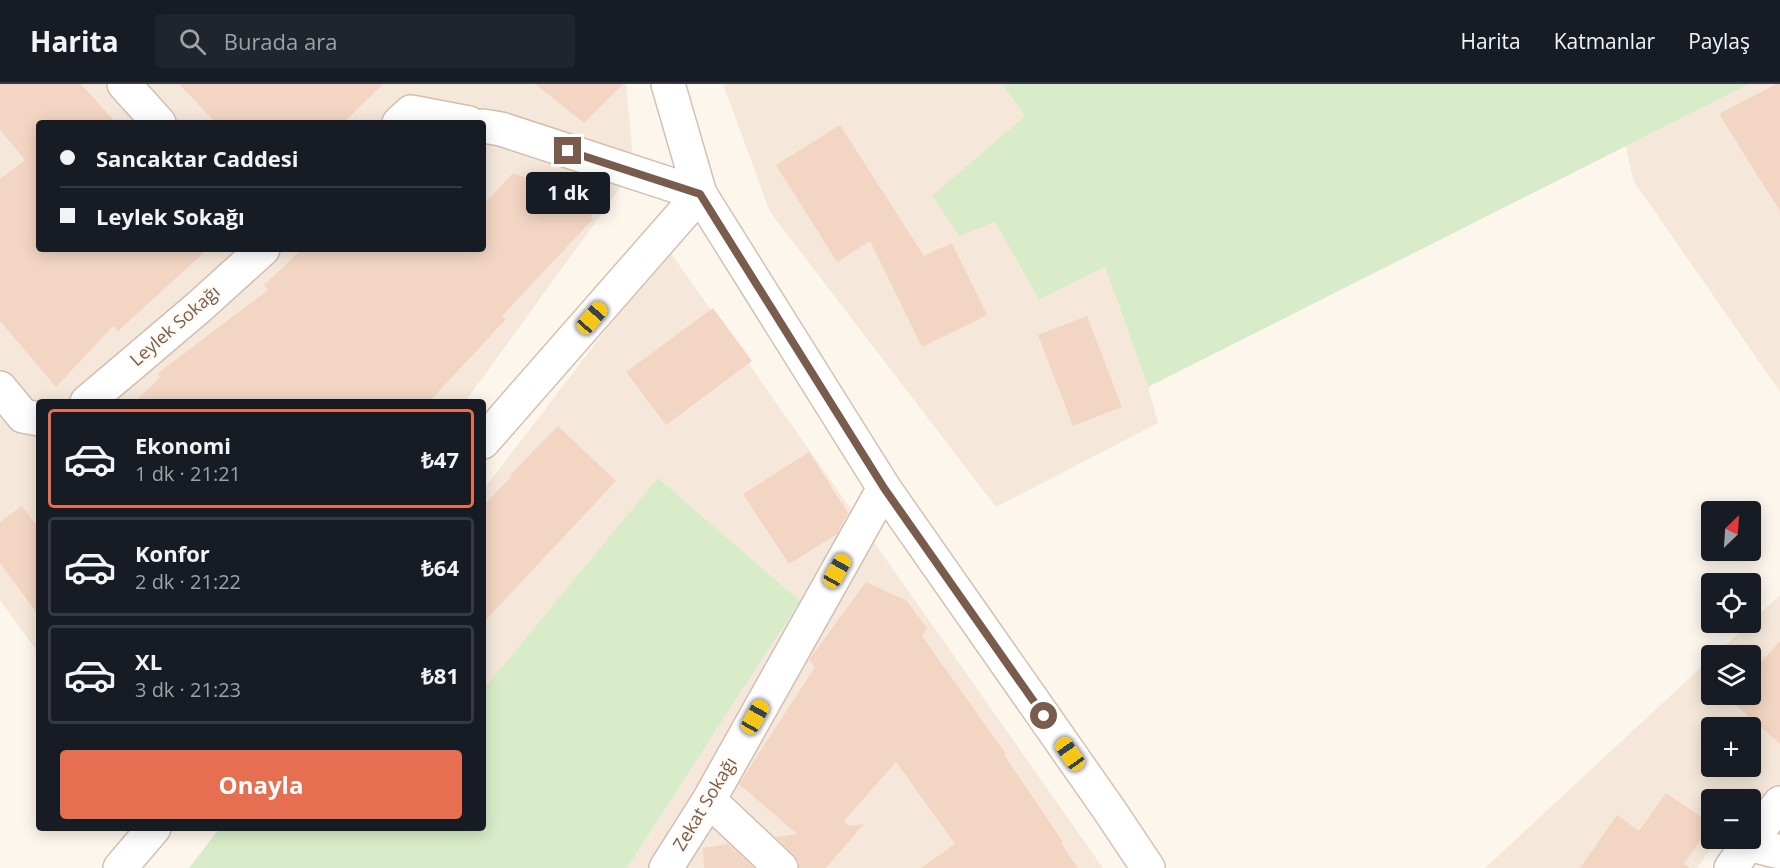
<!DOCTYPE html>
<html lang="tr">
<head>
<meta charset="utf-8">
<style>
	body { margin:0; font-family:"Open Sans",sans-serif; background:#20242c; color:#f1f3f6; height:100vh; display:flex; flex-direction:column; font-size:22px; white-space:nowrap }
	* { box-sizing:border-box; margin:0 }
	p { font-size:20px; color:#9ea1a6 }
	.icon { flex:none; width:33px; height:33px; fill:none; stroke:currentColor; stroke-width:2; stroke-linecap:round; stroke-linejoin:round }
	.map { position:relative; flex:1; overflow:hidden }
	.panel { position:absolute; left:36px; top:315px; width:450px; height:432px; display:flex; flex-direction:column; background:#171b24; border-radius:6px; box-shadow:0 3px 15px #0003 }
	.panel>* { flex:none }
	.hud { position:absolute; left:36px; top:36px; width:450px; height:132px; border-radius:6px; box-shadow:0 3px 15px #0003; display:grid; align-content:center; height:132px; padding:0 24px; background:#171b24 }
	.needle { width:39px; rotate:25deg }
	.tools { position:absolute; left:1701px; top:417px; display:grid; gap:12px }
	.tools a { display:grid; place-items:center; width:60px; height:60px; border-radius:6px; background:#171b24; box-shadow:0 3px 15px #0003; font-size:30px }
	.end { position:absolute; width:27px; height:27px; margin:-14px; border:8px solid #7a5c4d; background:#fff; box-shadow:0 0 0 3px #fff }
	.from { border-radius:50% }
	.bubble { position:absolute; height:42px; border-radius:6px; background:#171b24; box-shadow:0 3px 15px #0003; font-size:20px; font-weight:700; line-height:42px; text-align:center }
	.car { position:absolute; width:18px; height:36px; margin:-18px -9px; border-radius:8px; box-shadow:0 0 4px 2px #0007; background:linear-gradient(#f5c518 24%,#345 0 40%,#f5c518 0 76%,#345 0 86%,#f5c518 0) }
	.hud b { display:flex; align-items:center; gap:21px; height:57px; font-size:22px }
	.hud b+b { border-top:2px solid #363941 }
	.hud i { width:15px; height:15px; background:#f1f3f6 }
	ul { padding:10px 0 0; list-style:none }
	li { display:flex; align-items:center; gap:18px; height:99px; margin:0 12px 9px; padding:0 12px; border:3px solid #363941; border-radius:6px }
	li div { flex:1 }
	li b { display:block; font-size:22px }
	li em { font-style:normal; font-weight:700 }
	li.current { border-color:#e76f51 }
	li>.icon { width:54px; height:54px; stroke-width:1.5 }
	.action { display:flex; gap:12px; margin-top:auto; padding:12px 24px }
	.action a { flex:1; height:69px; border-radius:6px; background:#e76f51; color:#fff; font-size:24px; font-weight:700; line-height:69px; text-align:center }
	header { display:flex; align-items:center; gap:36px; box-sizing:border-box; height:84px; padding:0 30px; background:#171b24; border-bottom:2px solid #363941 }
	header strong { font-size:28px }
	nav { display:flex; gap:33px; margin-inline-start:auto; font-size:21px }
	.search { width:420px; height:54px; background:#20242c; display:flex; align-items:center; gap:15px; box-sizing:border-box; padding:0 21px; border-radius:6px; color:#9ea1a6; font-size:22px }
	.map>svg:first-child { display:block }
</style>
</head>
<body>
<header>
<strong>Harita</strong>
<div class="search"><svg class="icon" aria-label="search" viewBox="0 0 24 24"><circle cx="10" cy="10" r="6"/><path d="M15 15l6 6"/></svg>Burada ara</div>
<nav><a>Harita</a><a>Katmanlar</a><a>Paylaş</a></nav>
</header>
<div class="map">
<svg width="1780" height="784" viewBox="0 0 1780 784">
	<rect width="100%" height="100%" fill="#fdf6ec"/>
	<!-- residential -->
	<path fill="#f5e8da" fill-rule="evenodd" d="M0,0H626L634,85L465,318H39V570L0,516ZM39,39H483V165H39Z
		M723,0H1002L1025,32L933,113L995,138L1039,216L1105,183L1148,303L1158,339L996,423L770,128Z
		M1749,0H1780V308L1633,96L1626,62Z
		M668,165L1103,784H627L800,517L659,395L483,606V406Z
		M1780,511V738L1751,735L1750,716H1712V754L1718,755L1697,784H1485L1711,574L1712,610H1750V572L1715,571ZM1712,644H1750V682H1712Z"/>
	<!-- green -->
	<path fill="#d8ecc9" d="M1002,0H1749L1148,303L1105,183L1039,216L995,138L959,152L932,112L1025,32Z
		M658,394L800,517L627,784H189L220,744H483V606Z"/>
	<!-- building -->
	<path fill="#f3d5c3" d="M0,0H81L116,39H39V165H208L118,247L113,242L56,303L0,237V95L25,76L0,46Z
		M179,0H383L343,39H216Z
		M535,0H623L584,39Z
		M1776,0H1780V127L1719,30Z
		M840,41L924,172L952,159L987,231L922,263L870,157L837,178L776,81Z
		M513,89L585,116L593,135L502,232L506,235L429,318H135L160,293L157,290L268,206L264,201L302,165H483V121Z
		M713,224L752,277L666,341L626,288Z
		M1087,232L1122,323L1073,342L1038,251Z
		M558,342L616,397L483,539V422L512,392L510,391Z
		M809,368L848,429L837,450L789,480L743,410Z
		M22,422L39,445V532L0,479V438Z
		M866,498L907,517L927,544L922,552L1006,670L1004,671L1063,758L1061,759L1078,784H921L955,760L896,678L844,737L849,742L864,740L826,784H799V778L794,771L775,753L797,750L739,700L815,583L809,576L811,573Z
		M1780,557V660L1729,615L1733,610H1750V591Z
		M1666,709L1712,740L1684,780L1690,784H1580L1617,731L1639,747Z
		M728,760L754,784H704L703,764Z"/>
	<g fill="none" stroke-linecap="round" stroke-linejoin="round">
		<!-- street casing -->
		<g stroke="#d1beb0" stroke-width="36">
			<path id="street" d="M124,0L159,39
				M399,39L411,28L469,39
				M483,42L501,45L700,110
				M0,304L23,332L39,335
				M87,318L199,223L263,165
				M709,716L781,784
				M1748,760L1780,719
				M666,784L709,716L884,404"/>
		</g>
		<!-- secondary casing -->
		<g stroke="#d6c0b0" stroke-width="36">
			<path id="secondary" d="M668,0L700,110L884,404L1110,727L1148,784
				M483,358L700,110
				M120,784L154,744
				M1731,784L1748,760L1780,768"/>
		</g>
		<!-- street -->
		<use href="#street" stroke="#fff" stroke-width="33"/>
		<!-- secondary -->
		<use href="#secondary" stroke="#fff" stroke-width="33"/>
	</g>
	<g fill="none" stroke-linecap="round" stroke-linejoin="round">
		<!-- route -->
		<path stroke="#7a5c4d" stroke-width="8" d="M568,67L700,110L884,404L1044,632"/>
	</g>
	<g text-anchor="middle" stroke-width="4.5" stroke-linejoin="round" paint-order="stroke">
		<!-- street labels -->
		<g font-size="18" fill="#7a5c4d" stroke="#fffaf3">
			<text transform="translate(175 242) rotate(-41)" y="6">Leylek Sokağı</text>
			<text transform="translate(705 720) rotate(-59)" y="6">Zekat Sokağı</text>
		</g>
	</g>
</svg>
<div class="tools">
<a><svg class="needle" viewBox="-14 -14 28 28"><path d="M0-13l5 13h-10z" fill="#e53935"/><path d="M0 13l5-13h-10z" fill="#9ea1a6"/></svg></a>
<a><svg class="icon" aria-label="locate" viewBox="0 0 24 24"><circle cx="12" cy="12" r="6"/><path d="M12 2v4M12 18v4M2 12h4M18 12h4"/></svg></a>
<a><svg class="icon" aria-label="layers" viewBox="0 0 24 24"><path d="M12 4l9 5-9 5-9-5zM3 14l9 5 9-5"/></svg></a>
<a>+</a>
<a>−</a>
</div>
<i class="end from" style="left:1044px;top:632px"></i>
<i class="end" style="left:568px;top:67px"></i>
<div class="bubble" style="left:526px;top:88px;width:84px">1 dk</div>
<i class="car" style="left:592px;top:234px;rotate:41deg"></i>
<i class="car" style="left:837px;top:487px;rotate:29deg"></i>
<i class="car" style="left:755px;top:633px;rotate:29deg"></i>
<i class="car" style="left:1070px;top:670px;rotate:325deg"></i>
<div class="hud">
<b><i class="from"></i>Sancaktar Caddesi</b>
<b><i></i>Leylek Sokağı</b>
</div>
<section class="panel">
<ul>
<li class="current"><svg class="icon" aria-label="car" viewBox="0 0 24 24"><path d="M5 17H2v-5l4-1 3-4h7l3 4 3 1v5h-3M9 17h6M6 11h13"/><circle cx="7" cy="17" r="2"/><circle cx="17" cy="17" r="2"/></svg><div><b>Ekonomi</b><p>1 dk · 21:21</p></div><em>₺47</em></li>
<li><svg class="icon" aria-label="car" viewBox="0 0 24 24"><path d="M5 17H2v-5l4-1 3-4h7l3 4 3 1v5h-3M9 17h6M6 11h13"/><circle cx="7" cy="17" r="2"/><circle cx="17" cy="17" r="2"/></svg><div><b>Konfor</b><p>2 dk · 21:22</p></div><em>₺64</em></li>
<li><svg class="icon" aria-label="car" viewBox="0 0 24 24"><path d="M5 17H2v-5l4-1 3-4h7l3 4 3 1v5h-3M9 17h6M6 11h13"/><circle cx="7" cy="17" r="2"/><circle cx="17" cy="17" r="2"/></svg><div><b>XL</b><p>3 dk · 21:23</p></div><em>₺81</em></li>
</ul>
<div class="action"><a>Onayla</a></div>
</section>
</div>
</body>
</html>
